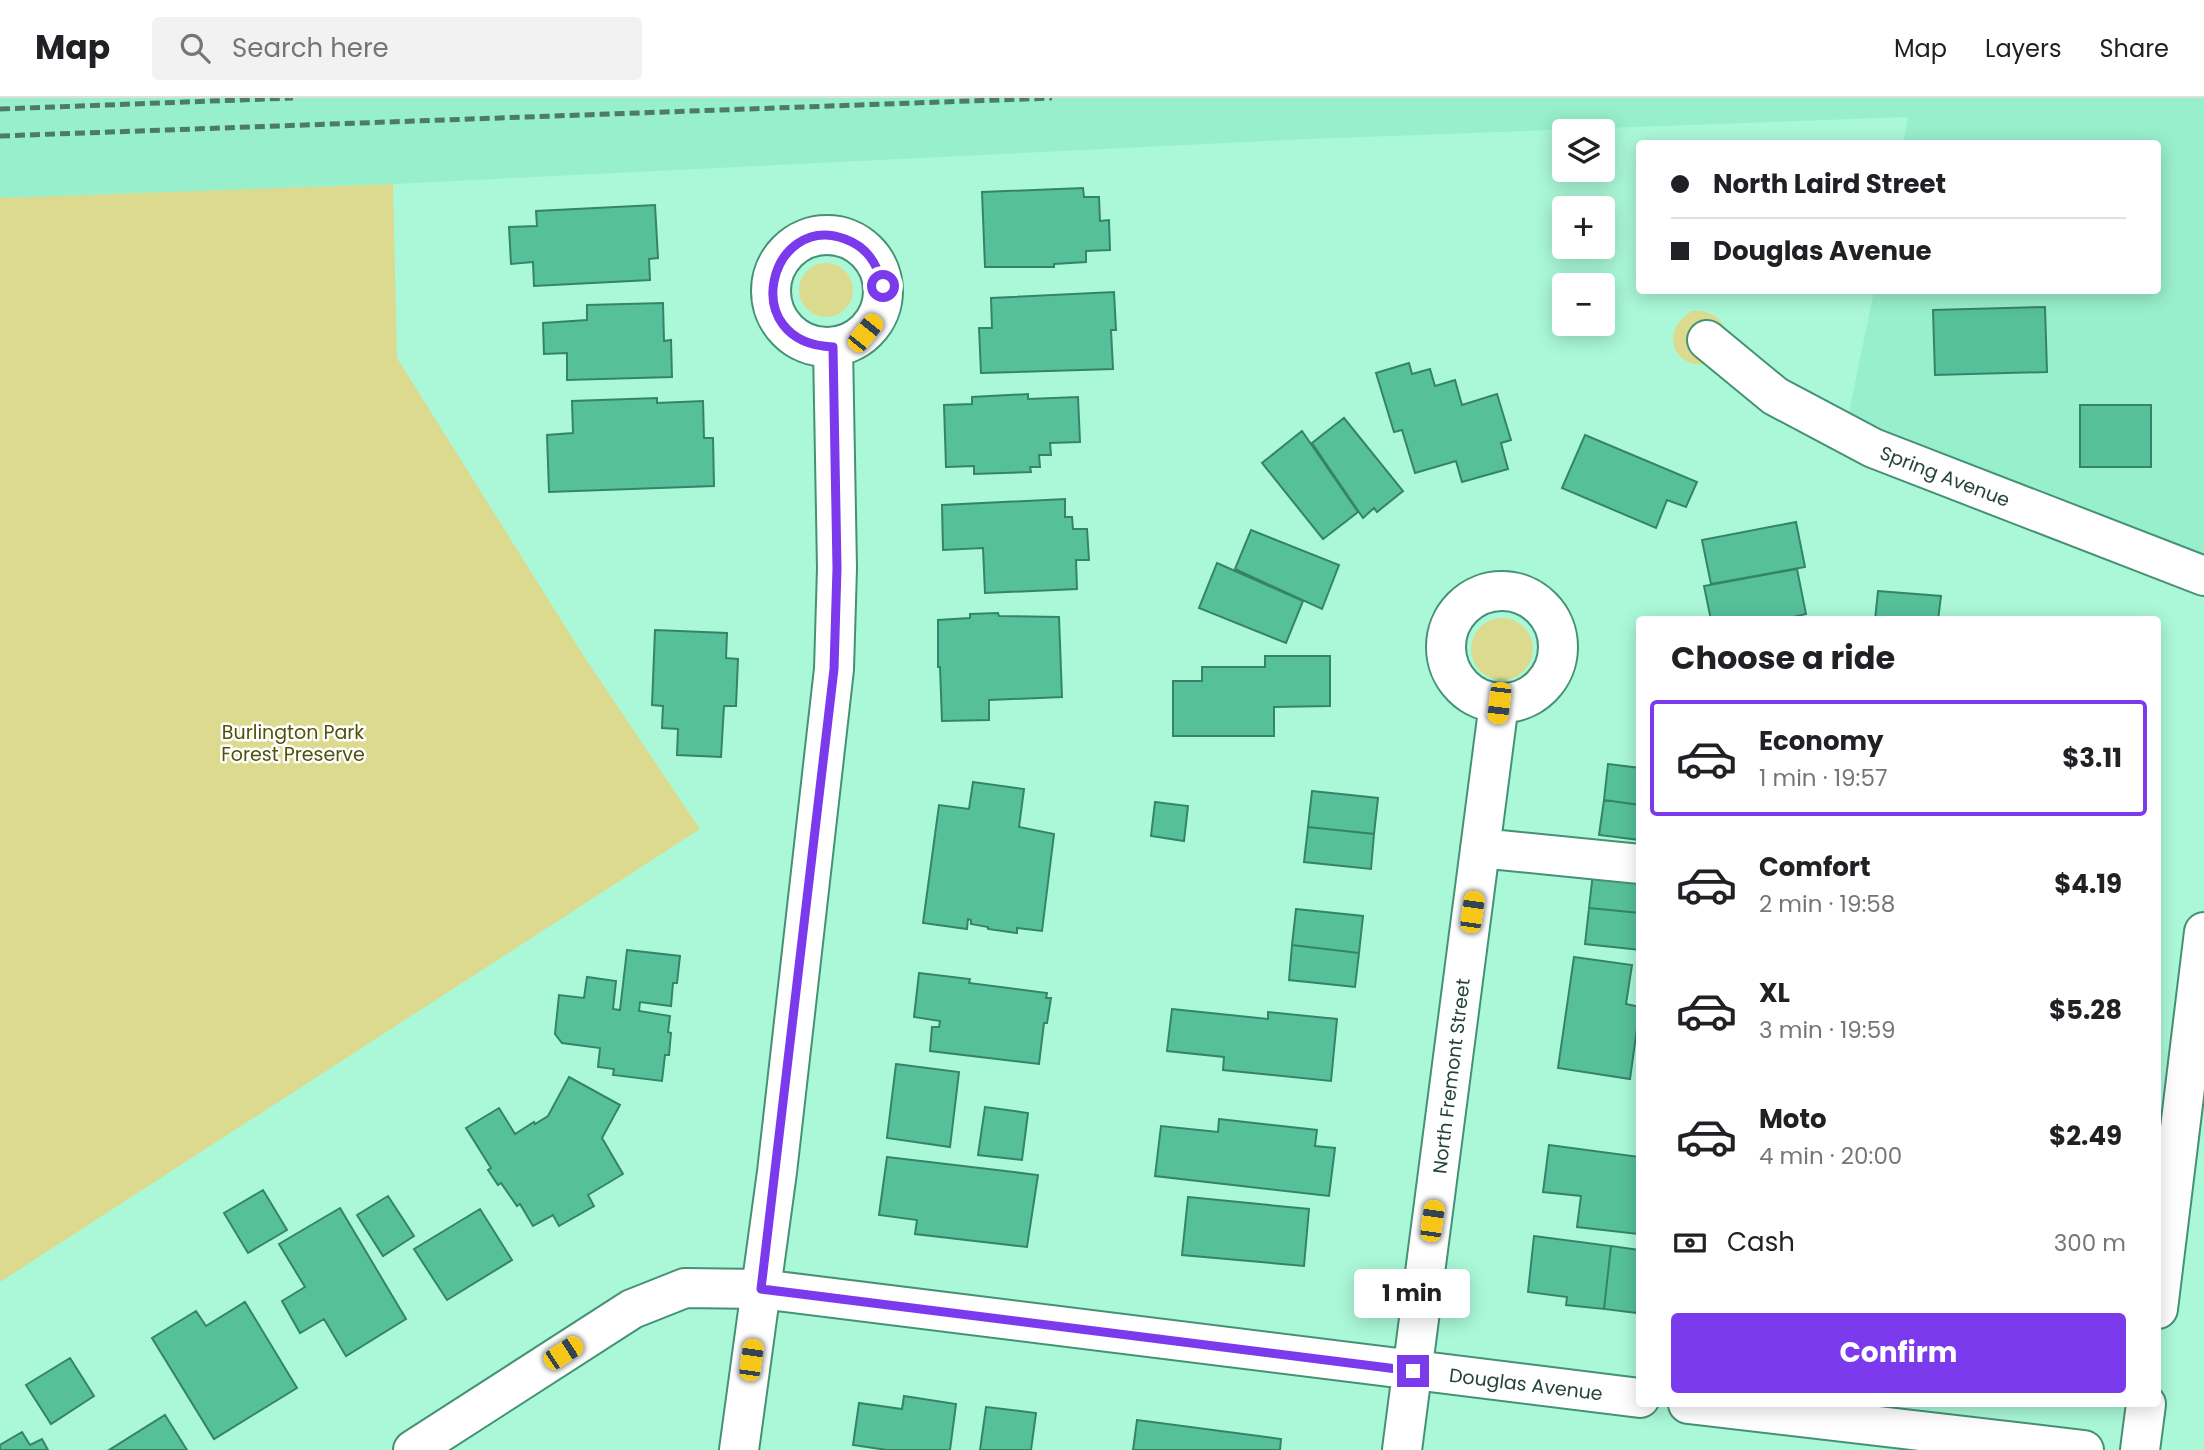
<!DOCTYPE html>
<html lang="en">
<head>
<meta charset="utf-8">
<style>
	body { margin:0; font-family:Poppins,sans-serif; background:#f2f2f2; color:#202124; height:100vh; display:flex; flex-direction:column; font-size:26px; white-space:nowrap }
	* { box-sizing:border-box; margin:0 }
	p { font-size:23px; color:#757577 }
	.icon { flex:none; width:38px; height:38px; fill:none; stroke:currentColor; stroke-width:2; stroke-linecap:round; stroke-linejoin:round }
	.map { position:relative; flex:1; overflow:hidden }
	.panel { position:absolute; left:1636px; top:518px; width:525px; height:791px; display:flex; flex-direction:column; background:#fff; border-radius:7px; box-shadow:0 4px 18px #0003 }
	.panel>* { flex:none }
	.banner { position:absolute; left:1636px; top:42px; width:525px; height:154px; border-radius:7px; box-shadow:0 4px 18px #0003; display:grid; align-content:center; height:154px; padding:0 35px; background:#fff }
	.fabs { position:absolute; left:1552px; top:21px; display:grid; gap:14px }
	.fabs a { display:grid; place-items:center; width:63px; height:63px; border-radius:7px; background:#fff; box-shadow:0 4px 18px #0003; font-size:35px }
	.end { position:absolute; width:32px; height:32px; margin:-16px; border:9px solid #7c3aed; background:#fff; box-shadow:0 0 0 4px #fff }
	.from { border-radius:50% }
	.bubble { position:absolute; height:49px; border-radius:7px; background:#fff; box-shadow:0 4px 18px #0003; font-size:23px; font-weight:700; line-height:49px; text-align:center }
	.car { position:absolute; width:21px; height:42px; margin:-21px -10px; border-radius:9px; box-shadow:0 0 5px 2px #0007; background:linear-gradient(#f5c518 24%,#345 0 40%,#f5c518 0 76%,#345 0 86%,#f5c518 0) }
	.banner b { display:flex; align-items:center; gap:24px; height:66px; font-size:26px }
	.banner b+b { border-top:2px solid #e0e0e0 }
	.banner i { width:18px; height:18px; background:#202124 }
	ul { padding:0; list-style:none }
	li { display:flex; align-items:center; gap:21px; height:116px; margin:0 14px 10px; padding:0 21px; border:4px solid transparent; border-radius:7px }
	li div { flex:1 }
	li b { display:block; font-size:26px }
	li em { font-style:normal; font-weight:700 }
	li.selected { border-color:#7c3aed }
	li>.icon { width:63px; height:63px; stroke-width:1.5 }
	h2 { padding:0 35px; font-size:32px; line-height:84px }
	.pay { display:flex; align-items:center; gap:18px; height:77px; padding:0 35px; font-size:26px }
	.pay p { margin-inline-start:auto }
	.action { display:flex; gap:14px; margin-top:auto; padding:14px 35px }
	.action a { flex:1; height:80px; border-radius:7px; background:#7c3aed; color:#fff; font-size:28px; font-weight:700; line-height:80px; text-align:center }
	header { display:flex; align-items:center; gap:42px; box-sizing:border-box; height:98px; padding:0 35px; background:#fff; border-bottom:2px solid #e0e0e0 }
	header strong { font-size:33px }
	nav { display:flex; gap:38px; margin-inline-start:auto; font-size:24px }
	.search { width:490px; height:63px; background:#f2f2f2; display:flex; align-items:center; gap:18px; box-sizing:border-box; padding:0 24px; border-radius:7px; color:#757577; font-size:26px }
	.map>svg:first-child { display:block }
</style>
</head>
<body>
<header>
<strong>Map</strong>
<div class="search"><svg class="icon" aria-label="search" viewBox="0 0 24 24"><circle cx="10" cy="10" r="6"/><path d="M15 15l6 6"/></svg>Search here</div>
<nav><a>Map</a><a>Layers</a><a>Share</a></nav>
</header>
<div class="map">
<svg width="2204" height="1352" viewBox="0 0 2204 1352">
	<rect width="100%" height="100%" fill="#aaf8d8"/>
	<!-- built -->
	<path fill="#98efcb" d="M0,0H2204V457L1847,324L1874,193L2158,192V46L1903,45L1908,19L1308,41L393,86L0,100Z"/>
	<!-- green -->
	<path fill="#dcda8f" d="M393,86L397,260L585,560L700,731L0,1184V100Z
		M799 192a27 27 0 1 1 54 0a27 27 0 1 1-54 0Z
		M1692,213C1710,212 1723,219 1727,237L1710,266C1672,272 1659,232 1692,213Z
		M1471 551a31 31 0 1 1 62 0a31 31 0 1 1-62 0Z"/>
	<!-- building -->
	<path fill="#56c09a" stroke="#368468" stroke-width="2" d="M1083,90L1084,99H1099L1100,123L1109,122L1110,152L1086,153V164L1054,166V169H985L982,94Z
		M655,107L658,160L649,161L650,182L534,188L533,164L511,166L509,129L537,128L536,113Z
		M1114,194L1116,232H1111L1113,271L981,275L979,230H992L991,200Z
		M663,205L664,243L671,242L672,279L567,282V255L544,256L543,225L587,222V207Z
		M2045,209L2047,274L1935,277L1933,212Z
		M1409,265L1412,276L1430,271L1435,288L1455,282L1462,307L1497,296L1511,342L1501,345L1508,371L1462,384L1456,363L1415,375L1402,332L1394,334L1376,275Z
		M1028,296V301L1078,299L1080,344L1050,345L1051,357H1039L1040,369H1030L1031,374L974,376V368L946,369L944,307L972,306V299Z
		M657,300V305L703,303L704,340H713L714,388L549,394L547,337L573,335L572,303Z
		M2080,307H2151V369H2080Z
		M1344,320L1403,393L1377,414L1374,410L1363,420L1312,345Z
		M1302,333L1358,414L1323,441L1262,365Z
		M1585,337L1697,384L1686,409L1667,402L1656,430L1562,390Z
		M1065,401V419H1072L1073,431H1087L1089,462H1076L1077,491L985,495L983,450L943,452L942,407Z
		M1796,424L1805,469L1711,486L1702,442Z
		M1251,432L1339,467L1322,511L1235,471Z
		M1217,465L1303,503L1286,545L1199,510Z
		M1797,471L1806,516L1780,522H1711L1704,488Z
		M1878,493L1941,498L1938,522H1875Z
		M998,515L999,518L1059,519L1062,599L989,602V622L942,623L940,569H938V522L970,520V516Z
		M655,532L727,535L726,560L738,561L736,608H724L721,659L677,657L678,631L662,630L663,608L652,607Z
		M1265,558H1330V608L1274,609V638H1173V583H1202V569H1265Z
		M1608,666L1640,670V707L1604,702Z
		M973,684L1024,691L1019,729L1054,736L1042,833L1017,830V835L988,831V829L971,826V822L968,821L967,831L923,825L939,707L969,711Z
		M1312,693L1378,700L1374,736L1308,729Z
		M1604,702L1640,707V742L1599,737Z
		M1155,704L1188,708L1184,743L1151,738Z
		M1308,729L1374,736L1371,771L1304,764Z
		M1593,775L1640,780V815L1589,810Z
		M1589,810L1640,815V852L1585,846Z
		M1296,811L1363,818L1359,855L1292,847Z
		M1292,847L1359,855L1355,889L1289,882Z
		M627,852L680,858L677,885H673L671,908L640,904L639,913L670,918L668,934L671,935L669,957H665L662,983L613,977L614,971L598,969L600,950L562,945L555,936L559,897L584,900L587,879L616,883L613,911L620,912Z
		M1574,859L1632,867L1626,906L1640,909L1630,981L1558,970Z
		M919,875L970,881L969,885L1047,895L1046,900H1051L1047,925H1044L1039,966L930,953L932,929H939L940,923L914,919Z
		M1172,911L1268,921V914L1337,921L1331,983L1223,972L1224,959L1167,953Z
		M896,966L959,974L950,1049L887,1040Z
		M569,979L620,1007L602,1040L623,1076L588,1097L594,1108L559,1128L553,1117L533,1128L520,1106L517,1108L501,1085L498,1087L488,1072L491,1070L466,1030L499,1010L515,1036L534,1024L535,1026L548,1018Z
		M985,1009L1028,1015L1022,1062L978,1057Z
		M1219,1021L1317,1032L1315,1048L1335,1050L1329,1098L1155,1078L1161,1028L1218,1034Z
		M1549,1047L1640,1059L1638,1136L1577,1129L1581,1098L1543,1094Z
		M887,1059L1038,1077L1027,1149L915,1136L917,1122L879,1117Z
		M263,1092L287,1132L248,1155L224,1115Z
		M388,1098L414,1138L383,1158L357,1117Z
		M1188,1099L1309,1111L1304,1168L1182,1157Z
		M340,1110L406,1221L346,1258L324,1221L300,1235L282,1203L305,1189L279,1146Z
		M480,1111L512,1162L447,1202L414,1151Z
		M1534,1138L1611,1148L1604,1211L1566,1207L1567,1199L1528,1194Z
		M1611,1148L1640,1152V1202L1636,1215L1604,1211Z
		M245,1204L297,1290L214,1341L152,1240L196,1213L206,1228Z
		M70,1260L94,1298L51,1326L26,1287Z
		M904,1298L956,1306L950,1352H887L853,1347L859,1305L902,1311Z
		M986,1309L1036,1315L1031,1352H980Z
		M165,1317L187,1352H109Z
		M1137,1322L1281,1341L1280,1352H1133Z
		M22,1334L30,1347L42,1341L48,1352H0V1347Z"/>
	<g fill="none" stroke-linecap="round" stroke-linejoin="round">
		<!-- minor casing -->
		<g stroke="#459175" stroke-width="42">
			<path id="minor" d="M771 193a56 56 0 1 1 112 0a56 56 0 1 1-112 0Z
				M1707,242L1775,298L1873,350L2204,478
				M1446 549a56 56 0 1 1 112 0a56 56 0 1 1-112 0Z
				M1480,750L1640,766
				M2158,1211L2204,834
				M1688,1306L2084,1352
				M413,1352L632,1211L685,1190L761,1191L1640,1300
				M739,1352L777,1074L834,571L837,470L833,249
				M1402,1352L1499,605
				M2140,1352L2146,1306"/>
		</g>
		<!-- minor -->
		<use href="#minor" stroke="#fff" stroke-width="38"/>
		<!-- rail -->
		<path stroke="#4d7b68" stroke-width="5" stroke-dasharray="10 5" stroke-linecap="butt" d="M0,11L293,0
			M0,38L1052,0"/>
	</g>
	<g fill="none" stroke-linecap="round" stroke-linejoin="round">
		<!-- route -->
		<path stroke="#7c3aed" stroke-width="9" d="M883,188C877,165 867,149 845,141C770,113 735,245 833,249L837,470L834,571L761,1191L1413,1273"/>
	</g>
	<g text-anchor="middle" stroke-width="5" stroke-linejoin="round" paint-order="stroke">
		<!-- street labels -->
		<g font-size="19" fill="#244437" stroke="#fff">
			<text transform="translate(1945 378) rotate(21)" y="7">Spring Avenue</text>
			<text transform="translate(1451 978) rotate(-83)" y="7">North Fremont Street</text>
			<text transform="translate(1526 1286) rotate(7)" y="7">Douglas Avenue</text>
		</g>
		<!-- park labels -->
		<g font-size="19" fill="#535008" stroke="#fff">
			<text x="293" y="641">Burlington Park<tspan x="293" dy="22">Forest Preserve</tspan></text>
		</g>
	</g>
</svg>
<div class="fabs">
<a><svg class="icon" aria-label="layers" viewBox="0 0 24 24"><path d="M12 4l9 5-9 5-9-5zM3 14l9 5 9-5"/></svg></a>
<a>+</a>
<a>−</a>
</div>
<i class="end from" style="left:883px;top:188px"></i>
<i class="end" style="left:1413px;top:1273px"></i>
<div class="bubble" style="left:1354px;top:1171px;width:116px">1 min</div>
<i class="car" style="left:865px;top:235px;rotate:39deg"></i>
<i class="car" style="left:1499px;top:605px;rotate:187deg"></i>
<i class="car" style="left:1472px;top:814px;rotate:8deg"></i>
<i class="car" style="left:1432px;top:1123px;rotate:8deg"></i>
<i class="car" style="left:563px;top:1255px;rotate:57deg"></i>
<i class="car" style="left:751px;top:1262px;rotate:8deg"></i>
<div class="banner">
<b><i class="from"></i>North Laird Street</b>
<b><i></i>Douglas Avenue</b>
</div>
<section class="panel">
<h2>Choose a ride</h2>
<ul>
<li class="selected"><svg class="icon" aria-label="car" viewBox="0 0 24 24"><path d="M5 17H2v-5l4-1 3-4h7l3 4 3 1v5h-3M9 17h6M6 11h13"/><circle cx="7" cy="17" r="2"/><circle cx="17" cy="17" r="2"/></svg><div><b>Economy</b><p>1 min · 19:57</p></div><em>$3.11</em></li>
<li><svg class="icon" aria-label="car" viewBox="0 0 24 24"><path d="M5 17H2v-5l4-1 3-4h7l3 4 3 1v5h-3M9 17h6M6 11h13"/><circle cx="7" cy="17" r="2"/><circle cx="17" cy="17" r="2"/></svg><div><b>Comfort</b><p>2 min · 19:58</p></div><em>$4.19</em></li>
<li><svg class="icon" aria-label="car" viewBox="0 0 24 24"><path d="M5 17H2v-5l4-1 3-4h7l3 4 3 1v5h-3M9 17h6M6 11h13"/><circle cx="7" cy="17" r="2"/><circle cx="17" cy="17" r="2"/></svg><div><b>XL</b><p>3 min · 19:59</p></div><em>$5.28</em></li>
<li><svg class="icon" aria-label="car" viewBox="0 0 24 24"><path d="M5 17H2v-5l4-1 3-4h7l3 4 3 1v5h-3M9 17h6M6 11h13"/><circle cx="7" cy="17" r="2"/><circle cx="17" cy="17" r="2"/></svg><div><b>Moto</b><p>4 min · 20:00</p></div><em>$2.49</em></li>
</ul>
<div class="pay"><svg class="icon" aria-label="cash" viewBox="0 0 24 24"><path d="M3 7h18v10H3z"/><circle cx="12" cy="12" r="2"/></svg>Cash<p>300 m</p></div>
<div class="action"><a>Confirm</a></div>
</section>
</div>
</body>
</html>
